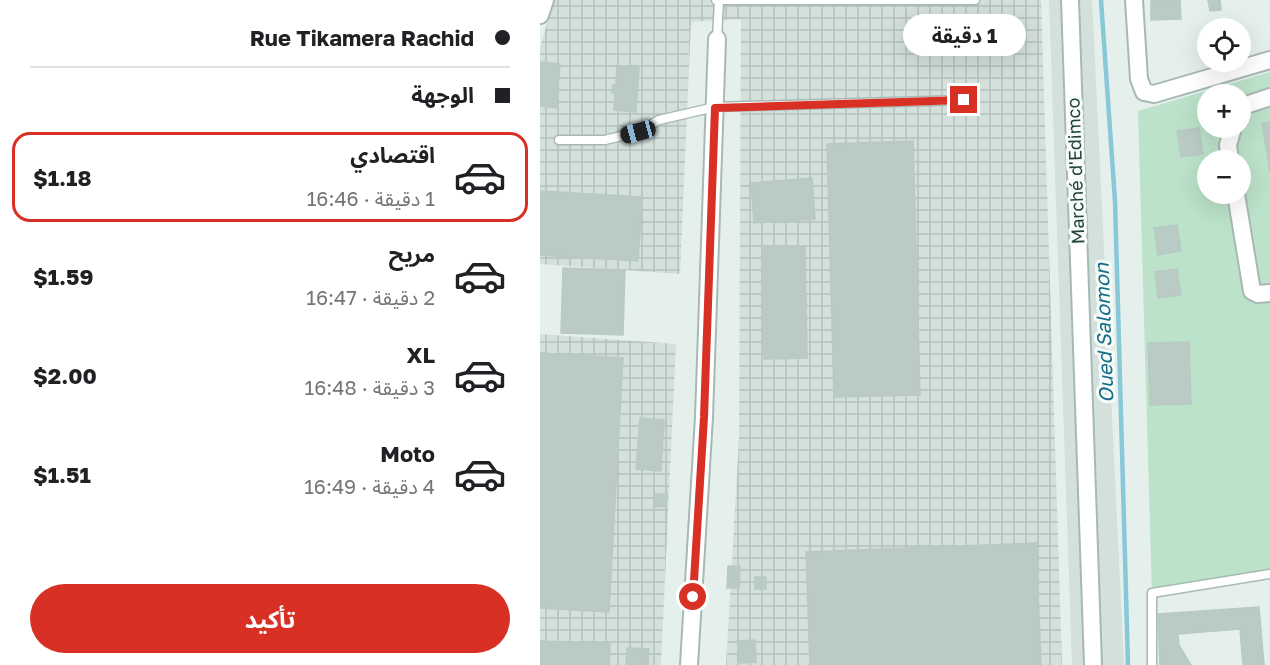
<!DOCTYPE html>
<html lang="ar">
<head>
<meta charset="utf-8">
<style>
	body { margin:0; font-family:"Golos Text","Noto Sans Arabic",sans-serif; background:#f6f6f6; color:#202124; direction:rtl; height:100vh; display:flex; flex-direction:column; font-size:22px; white-space:nowrap }
	* { box-sizing:border-box; margin:0 }
	p { font-size:20px; color:#757577 }
	.icon { flex:none; width:33px; height:33px; fill:none; stroke:currentColor; stroke-width:2; stroke-linecap:round; stroke-linejoin:round }
	.map { position:relative; flex:1; overflow:hidden; direction:ltr }
	.drawer { display:flex; flex-direction:column; background:#fff; width:540px }
	.drawer>* { flex:none }
	.top-card { display:grid; align-content:center; height:132px; padding:0 30px; background:#fff }
	.fabs { position:absolute; left:657px; top:18px; display:grid; gap:12px }
	.fabs a { display:grid; place-items:center; width:54px; height:54px; border-radius:50%; background:#fff; box-shadow:0 6px 24px #0002; font-size:30px }
	.end { position:absolute; width:27px; height:27px; margin:-14px; border:8px solid #d93025; background:#fff; box-shadow:0 0 0 3px #fff }
	.from { border-radius:50% }
	.bubble { position:absolute; height:42px; border-radius:21px; background:#fff; box-shadow:0 6px 24px #0002; font-size:20px; font-weight:700; line-height:42px; text-align:center; direction:rtl }
	.car { position:absolute; width:18px; height:36px; margin:-18px -9px; border-radius:8px; box-shadow:0 0 4px 2px #0007; background:linear-gradient(#222 24%,#8ab4d8 0 40%,#222 0 76%,#8ab4d8 0 86%,#222 0) }
	.top-card b { display:flex; align-items:center; gap:21px; height:57px; font-size:22px }
	.top-card b+b { border-top:2px solid #e0e0e0 }
	.top-card i { width:15px; height:15px; background:#202124 }
	ul { padding:0; list-style:none }
	li { display:flex; align-items:center; gap:18px; height:90px; margin:0 12px 9px; padding:0 18px; border:3px solid transparent; border-radius:18px }
	li div { flex:1 }
	li b { display:block; font-size:22px }
	li em { font-style:normal; font-weight:700 }
	li.current { border-color:#d93025 }
	li>.icon { width:54px; height:54px; stroke-width:1.5 }
	.primary-button { display:flex; gap:12px; margin-top:auto; padding:12px 30px }
	.primary-button a { flex:1; height:69px; border-radius:36px; background:#d93025; color:#fff; font-size:24px; font-weight:700; line-height:69px; text-align:center }
	main { display:flex; flex:1; min-height:0 }
	.map>svg:first-child { display:block }
</style>
</head>
<body>
<main>
<div class="map">
<svg width="730" height="665" viewBox="0 0 730 665">
	<defs>
		<pattern id="industrial-grid" width="8" height="8" patternUnits="userSpaceOnUse" patternTransform="scale(1.5)"><rect width="8" height="8" fill="#d3e0db"/><path d="M0 4h8M4 0v8" fill="none" stroke="#b5c1bd"/></pattern>
	</defs>
	<rect width="100%" height="100%" fill="#e5f0ec"/>
	<!-- built -->
	<path fill="#d3e0db" d="M509,0H552L584,665H532Z"/>
	<!-- industrial -->
	<path fill="url(#industrial-grid)" d="M14,0H501L522,665H186L199,439L201,19L151,22L140,274L0,264V47Z
		M0,334L136,344L121,665H0Z"/>
	<!-- grass -->
	<path fill="#bce2c9" fill-rule="evenodd" d="M730,72V575L612,596L598,111ZM668,94H700V128H668ZM668,160H700V194H668Z"/>
	<g fill="none" stroke-linecap="round" stroke-linejoin="round">
		<!-- stream -->
		<path stroke="#89c8d9" stroke-width="4.5" d="M561,0L575,201L588,665"/>
	</g>
	<!-- building -->
	<path fill="#bacbc5" stroke="#b7cac3" stroke-width="1.5" d="M611,0H640L641,19L611,20Z
		M668,0H680L681,10L670,11Z
		M0,62L20,64L16,108L0,106Z
		M77,66L99,67L96,112L74,110L75,93H72L73,85H76Z
		M730,122V172L722,123Z
		M659,128L663,154L641,157L637,131Z
		M373,141L380,395L294,397L287,144Z
		M272,178L275,219L214,223L211,183Z
		M0,191L102,197L98,261L0,255Z
		M637,225L641,251L618,255L614,228Z
		M222,247H265L267,358L224,359Z
		M23,268L85,270L83,335L21,333Z
		M637,269L641,295L618,298L615,272Z
		M649,342L651,404L610,405L608,343Z
		M0,353L83,358L69,612L0,608Z
		M100,418L124,420L121,471L96,469Z
		M115,494H127L126,507L114,506Z
		M496,543L501,665H270L266,552Z
		M188,566H200L199,588H187Z
		M215,577H226V589H215Z
		M719,607L724,665H703L700,629L638,634L639,645L651,665H620L618,614Z
		M215,640L216,662L200,663L198,641Z
		M0,641L70,644L69,665H0Z
		M87,648L109,649L108,665H86Z"/>
	<g fill="none" stroke-linecap="round" stroke-linejoin="round">
		<!-- service casing -->
		<g stroke="#a7b9b4" stroke-width="11">
			<path id="service" d="M176,0H435
				M177,39L179,0
				M19,140H65L98,132L119,120L175,107L424,100
				M612,665V593L730,574"/>
		</g>
		<!-- minor casing -->
		<g stroke="#a7b9b4" stroke-width="20">
			<path id="minor" d="M530,0L553,665
				M594,0L599,79L604,92L614,94L730,60
				M0,15L5,0
				M700,107L730,97
				M690,160L688,145L693,128
				M696,194L712,291L718,294L730,293
				M149,665L164,417L177,39"/>
		</g>
		<!-- service -->
		<use href="#service" stroke="#fff" stroke-width="8"/>
		<!-- minor -->
		<use href="#minor" stroke="#fff" stroke-width="16"/>
	</g>
	<g fill="none" stroke-linecap="round" stroke-linejoin="round">
		<!-- route -->
		<path stroke="#d93025" stroke-width="8" d="M153,597L164,417L175,108L424,100"/>
	</g>
	<g text-anchor="middle" stroke-width="6" stroke-linejoin="round" paint-order="stroke">
		<!-- street labels -->
		<g font-size="18" fill="#22443d" stroke="#f7fbf9">
			<text transform="translate(536 171) rotate(-92)" y="6">Marché d'Edimco</text>
		</g>
		<!-- water labels -->
		<g font-size="20" font-style="italic" fill="#156d87" stroke="#f7fbf9">
			<text transform="translate(564 333) rotate(-92)" y="7">Oued Salomon</text>
		</g>
	</g>
</svg>
<div class="fabs">
<a><svg class="icon" aria-label="locate" viewBox="0 0 24 24"><circle cx="12" cy="12" r="6"/><path d="M12 2v4M12 18v4M2 12h4M18 12h4"/></svg></a>
<a>+</a>
<a>−</a>
</div>
<i class="end from" style="left:153px;top:597px"></i>
<i class="end" style="left:424px;top:100px"></i>
<div class="bubble" style="left:363px;top:14px;width:123px">1 دقيقة</div>
<i class="car" style="left:98px;top:132px;rotate:255deg"></i>
</div>
<section class="drawer">
<div class="top-card">
<b><i class="from"></i>Rue Tikamera Rachid</b>
<b><i></i>الوجهة</b>
</div>
<ul>
<li class="current"><svg class="icon" aria-label="car" viewBox="0 0 24 24"><path d="M5 17H2v-5l4-1 3-4h7l3 4 3 1v5h-3M9 17h6M6 11h13"/><circle cx="7" cy="17" r="2"/><circle cx="17" cy="17" r="2"/></svg><div><b>اقتصادي</b><p>1 دقيقة · 16:46</p></div><em>$1.18</em></li>
<li><svg class="icon" aria-label="car" viewBox="0 0 24 24"><path d="M5 17H2v-5l4-1 3-4h7l3 4 3 1v5h-3M9 17h6M6 11h13"/><circle cx="7" cy="17" r="2"/><circle cx="17" cy="17" r="2"/></svg><div><b>مريح</b><p>2 دقيقة · 16:47</p></div><em>$1.59</em></li>
<li><svg class="icon" aria-label="car" viewBox="0 0 24 24"><path d="M5 17H2v-5l4-1 3-4h7l3 4 3 1v5h-3M9 17h6M6 11h13"/><circle cx="7" cy="17" r="2"/><circle cx="17" cy="17" r="2"/></svg><div><b>XL</b><p>3 دقيقة · 16:48</p></div><em>$2.00</em></li>
<li><svg class="icon" aria-label="car" viewBox="0 0 24 24"><path d="M5 17H2v-5l4-1 3-4h7l3 4 3 1v5h-3M9 17h6M6 11h13"/><circle cx="7" cy="17" r="2"/><circle cx="17" cy="17" r="2"/></svg><div><b>Moto</b><p>4 دقيقة · 16:49</p></div><em>$1.51</em></li>
</ul>
<div class="primary-button"><a>تأكيد</a></div>
</section>
</main>
</body>
</html>
